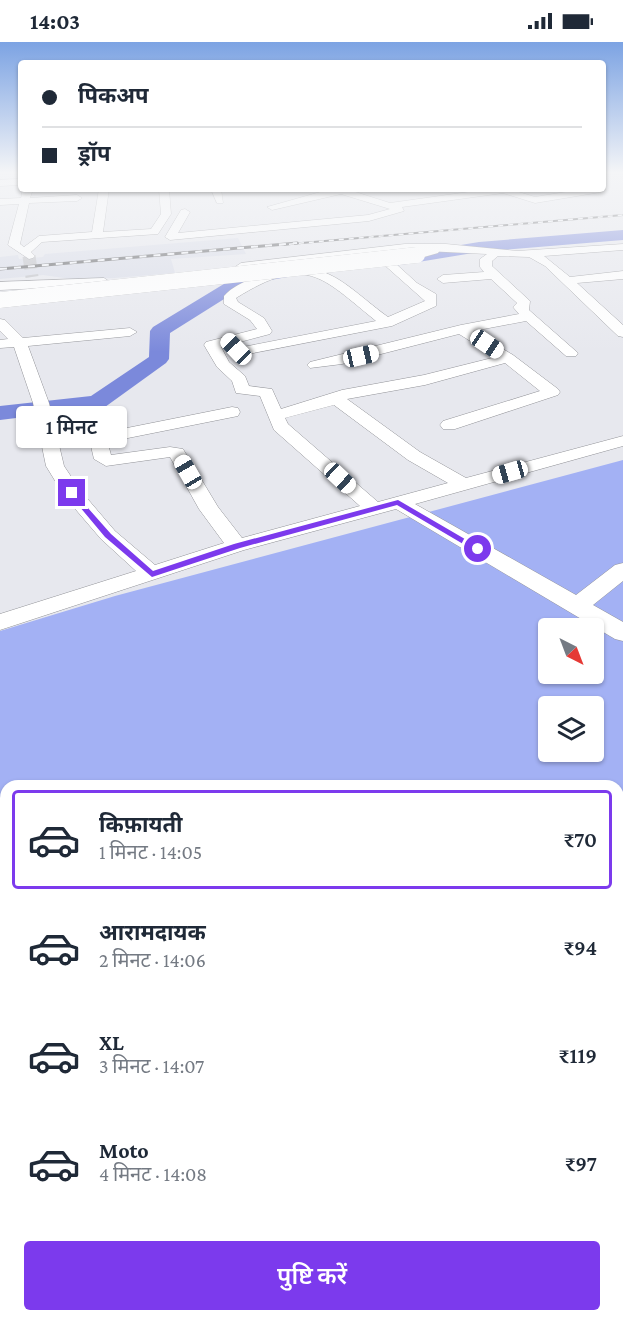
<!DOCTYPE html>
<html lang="hi">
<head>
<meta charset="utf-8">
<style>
	body { margin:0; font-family:"Crimson Pro","Noto Sans Devanagari",serif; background:#f6f6f7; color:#1f2937; height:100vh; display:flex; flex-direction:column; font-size:22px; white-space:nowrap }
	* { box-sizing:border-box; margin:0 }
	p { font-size:20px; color:#747a83 }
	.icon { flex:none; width:33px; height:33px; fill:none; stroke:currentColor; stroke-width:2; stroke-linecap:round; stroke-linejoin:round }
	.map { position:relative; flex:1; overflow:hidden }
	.side { position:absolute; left:0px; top:738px; width:624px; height:542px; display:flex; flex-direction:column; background:#fff; border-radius:18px 18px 0 0; box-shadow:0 2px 4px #0004 }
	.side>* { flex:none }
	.hud { position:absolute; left:18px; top:18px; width:588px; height:132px; border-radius:6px; box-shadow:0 2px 4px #0004; display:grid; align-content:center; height:132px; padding:0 24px; background:#fff }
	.needle { width:39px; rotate:138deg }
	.controls { position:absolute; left:538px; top:576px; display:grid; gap:12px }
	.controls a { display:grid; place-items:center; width:66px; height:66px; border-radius:6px; background:#fff; box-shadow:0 2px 4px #0004; font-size:30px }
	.end { position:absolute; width:27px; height:27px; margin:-14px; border:8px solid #7c3aed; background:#fff; box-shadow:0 0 0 3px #fff }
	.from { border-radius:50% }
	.bubble { position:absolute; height:42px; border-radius:6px; background:#fff; box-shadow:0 2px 4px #0004; font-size:20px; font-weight:600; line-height:42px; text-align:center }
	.car { position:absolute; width:18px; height:36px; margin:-18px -9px; border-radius:8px; box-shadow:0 0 4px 2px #0007; background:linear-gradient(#fff 24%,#345 0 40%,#fff 0 76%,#345 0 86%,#fff 0) }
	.hud b { display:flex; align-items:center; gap:21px; height:57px; font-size:22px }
	.hud b+b { border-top:2px solid #e0e1e3 }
	.hud i { width:15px; height:15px; background:#1f2937 }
	ul { padding:10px 0 0; list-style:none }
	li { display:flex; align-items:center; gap:18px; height:99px; margin:0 12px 9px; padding:0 12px; border:3px solid transparent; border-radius:6px }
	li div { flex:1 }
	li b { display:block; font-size:22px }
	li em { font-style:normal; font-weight:600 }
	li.on { border-color:#7c3aed }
	li>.icon { width:54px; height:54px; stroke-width:1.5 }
	.action { display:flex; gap:12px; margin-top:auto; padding:12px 24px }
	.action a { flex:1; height:69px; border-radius:6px; background:#7c3aed; color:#fff; font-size:24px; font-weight:600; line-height:69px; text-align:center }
	.status { display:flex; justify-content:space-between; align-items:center; height:42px; padding:0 30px; background:#fff; direction:ltr }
	.status svg { height:16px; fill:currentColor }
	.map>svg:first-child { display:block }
</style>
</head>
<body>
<div class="status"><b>14:03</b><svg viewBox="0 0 49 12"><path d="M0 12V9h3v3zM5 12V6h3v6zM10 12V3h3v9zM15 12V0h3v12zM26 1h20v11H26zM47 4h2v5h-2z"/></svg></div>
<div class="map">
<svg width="623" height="1279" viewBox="0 0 623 1279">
	<rect width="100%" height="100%" fill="#e7e8ee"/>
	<!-- built -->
	<path fill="#d9dce8" d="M238,196L246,212L171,217L175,231L114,236L71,237L43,233L0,237V215L18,213L19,217L43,215L45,212Z"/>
	<!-- green -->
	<path fill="#a3b1f4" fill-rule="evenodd" d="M623,418V1279H0V589L115,554ZM549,586H594V632H549ZM549,664H594V710H549ZM6,744H618V1274H6Z"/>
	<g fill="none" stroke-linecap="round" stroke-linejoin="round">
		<!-- river -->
		<path fill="#7b89db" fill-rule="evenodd" d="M623,188V198L479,210L394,224L386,219L394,214L479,200Z
			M287,225L293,226L295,230L293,234L248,242L170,291L169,317L166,321L105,365L0,378V364L91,354L149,315L150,289L153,285L237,234Z"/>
		<!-- minor-tunnel -->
		<path stroke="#c0c1c6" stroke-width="13" stroke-dasharray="13 6" stroke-linecap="butt" d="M29,214L32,235"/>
		<!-- minor casing -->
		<g stroke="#929398" stroke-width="1">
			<path id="minor" d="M21,137V143L0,144V138Z
				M603,145L606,147L601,150L535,161L503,151L402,165L404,169L369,179L170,198L165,195L181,168L185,167L190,170L178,191L368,173L390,167L341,152L272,168L267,165L331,147H346L390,161L490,147H509L535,155L584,147H603Z
				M23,147H33L30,156L77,153L82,156L77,159L29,161L20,202L24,205L39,194L92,190L99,147H109L103,190L151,187L161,172L159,147H169L171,172L158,192L42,200L31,210L35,214L33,216L29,217L8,203L19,162L0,163V157L21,156Z
				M211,147H221L223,161H217Z
				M405,202H446L517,209L623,202V208L544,214L570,235L623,229V237L577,241L623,283V295L618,294L545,224L529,215L498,214L492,219V224L530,259L529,268L578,311L576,314H566L526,279L473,289L513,313L558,347L560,350L558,353L455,387H443L440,383L443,379L540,349L505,321L425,343L347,357L420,410L466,436L623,394V404L415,462L576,553L615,523L623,521V539L593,563L623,580V599L615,597L396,467L244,508L0,588V572L136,529L101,497L65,455L46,424L33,361L14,305L0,306V298L8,297L0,289V277L5,278L23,296L130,286L137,290L130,294L28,304L49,361L64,424L80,448L115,489L155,523L224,501L199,467L170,415L106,424L94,417L90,400L107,390L232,365L238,366L240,370L238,374L113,399L108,402L111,413L170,405L183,407L218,465L242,496L360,464L274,388L260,354L236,351L232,339L217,325L204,303L206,300L257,287L250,278L224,262V254C233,243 251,237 265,232C325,212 344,243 388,275L425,259L372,212L241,229L235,225L241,221ZM405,208L487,212L480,217V225L484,230L443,233L437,237L443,241L491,237L517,261L513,265L519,272L461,283L310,320L307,323L310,326L342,322L459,292L496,315L424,333L342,348L281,367L272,347L249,344L245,334L229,320L221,305L270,292L272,289L264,276L238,260L236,256C307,212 320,234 376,279L243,305L238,306L236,309L238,312L243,313L392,284L436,264V252L417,241L384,211ZM334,363L408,418L448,441L378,460L288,382L285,376Z
				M104,236L110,240L108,243L0,248V240Z"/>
		</g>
		<!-- major casing -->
		<g stroke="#929398" stroke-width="1">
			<path id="major" d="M433,204L440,208L438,211L417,217L410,213Z"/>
		</g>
		<!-- minor -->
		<use href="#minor" fill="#fff" fill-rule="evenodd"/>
		<!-- major -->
		<use href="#major" fill="#fff" fill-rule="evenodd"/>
		<!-- rail-far1 casing -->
		<g stroke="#616265" stroke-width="2">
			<path id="rail-far1" d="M279,203L623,173"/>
		</g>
		<!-- rail casing -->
		<g stroke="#616265" stroke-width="3">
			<path id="rail" d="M0,227L297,201"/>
		</g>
		<!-- rail-far1 -->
		<use href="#rail-far1" stroke="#f4f6fb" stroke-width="1.5" stroke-dasharray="5" stroke-linecap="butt"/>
		<!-- rail -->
		<use href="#rail" stroke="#f4f6fb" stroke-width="2" stroke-dasharray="7" stroke-linecap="butt"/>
		<!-- major-bridge casing -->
		<g stroke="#929398" stroke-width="16" stroke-linecap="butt">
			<path id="major-bridge" d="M0,258L417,213"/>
		</g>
		<!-- major-bridge -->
		<use href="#major-bridge" stroke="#fff" stroke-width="16"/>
	</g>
	<!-- sky -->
	<linearGradient id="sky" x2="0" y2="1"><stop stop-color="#7ca3e3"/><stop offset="0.42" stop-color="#f4f5f7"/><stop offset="1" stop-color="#f4f5f7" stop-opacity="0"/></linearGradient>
	<rect width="623" height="310" fill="url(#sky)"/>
	<!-- route -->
	<path fill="#7c3aed" d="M72,448L111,492L153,529L234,502L398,458L482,507L475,509L397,463L240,506L152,535L105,495L69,452Z"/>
</svg>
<div class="controls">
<a><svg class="needle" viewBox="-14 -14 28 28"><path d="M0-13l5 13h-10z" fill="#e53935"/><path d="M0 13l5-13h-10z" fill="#747a83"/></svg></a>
<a><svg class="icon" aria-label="layers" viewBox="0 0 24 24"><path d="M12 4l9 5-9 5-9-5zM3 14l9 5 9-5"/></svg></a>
</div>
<i class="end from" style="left:478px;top:507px"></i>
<i class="end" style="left:72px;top:451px"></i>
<div class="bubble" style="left:16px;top:364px;width:111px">1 मिनट</div>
<i class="car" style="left:487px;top:302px;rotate:124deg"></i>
<i class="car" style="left:236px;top:307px;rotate:316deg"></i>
<i class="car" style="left:361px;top:314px;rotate:77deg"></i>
<i class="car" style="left:188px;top:430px;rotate:330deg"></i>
<i class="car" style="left:510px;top:430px;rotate:254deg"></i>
<i class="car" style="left:340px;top:436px;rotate:133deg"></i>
<div class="hud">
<b><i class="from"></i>पिकअप</b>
<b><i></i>ड्रॉप</b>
</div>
<section class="side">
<ul>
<li class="on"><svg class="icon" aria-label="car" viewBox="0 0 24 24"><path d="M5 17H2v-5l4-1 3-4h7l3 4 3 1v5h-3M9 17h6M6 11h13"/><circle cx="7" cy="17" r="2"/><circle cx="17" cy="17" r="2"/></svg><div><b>किफ़ायती</b><p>1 मिनट · 14:05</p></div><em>₹70</em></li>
<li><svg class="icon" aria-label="car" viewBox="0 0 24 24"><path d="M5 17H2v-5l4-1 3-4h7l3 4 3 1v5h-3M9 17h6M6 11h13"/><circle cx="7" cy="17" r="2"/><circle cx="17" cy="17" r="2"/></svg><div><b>आरामदायक</b><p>2 मिनट · 14:06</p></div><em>₹94</em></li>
<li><svg class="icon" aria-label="car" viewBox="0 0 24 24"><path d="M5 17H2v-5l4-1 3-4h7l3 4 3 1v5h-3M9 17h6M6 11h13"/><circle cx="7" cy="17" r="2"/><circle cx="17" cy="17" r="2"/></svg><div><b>XL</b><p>3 मिनट · 14:07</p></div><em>₹119</em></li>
<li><svg class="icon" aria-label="car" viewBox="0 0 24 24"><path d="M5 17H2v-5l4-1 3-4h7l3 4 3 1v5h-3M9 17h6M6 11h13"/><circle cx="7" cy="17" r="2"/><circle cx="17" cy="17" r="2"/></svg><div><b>Moto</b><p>4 मिनट · 14:08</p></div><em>₹97</em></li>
</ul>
<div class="action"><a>पुष्टि करें</a></div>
</section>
</div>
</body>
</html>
